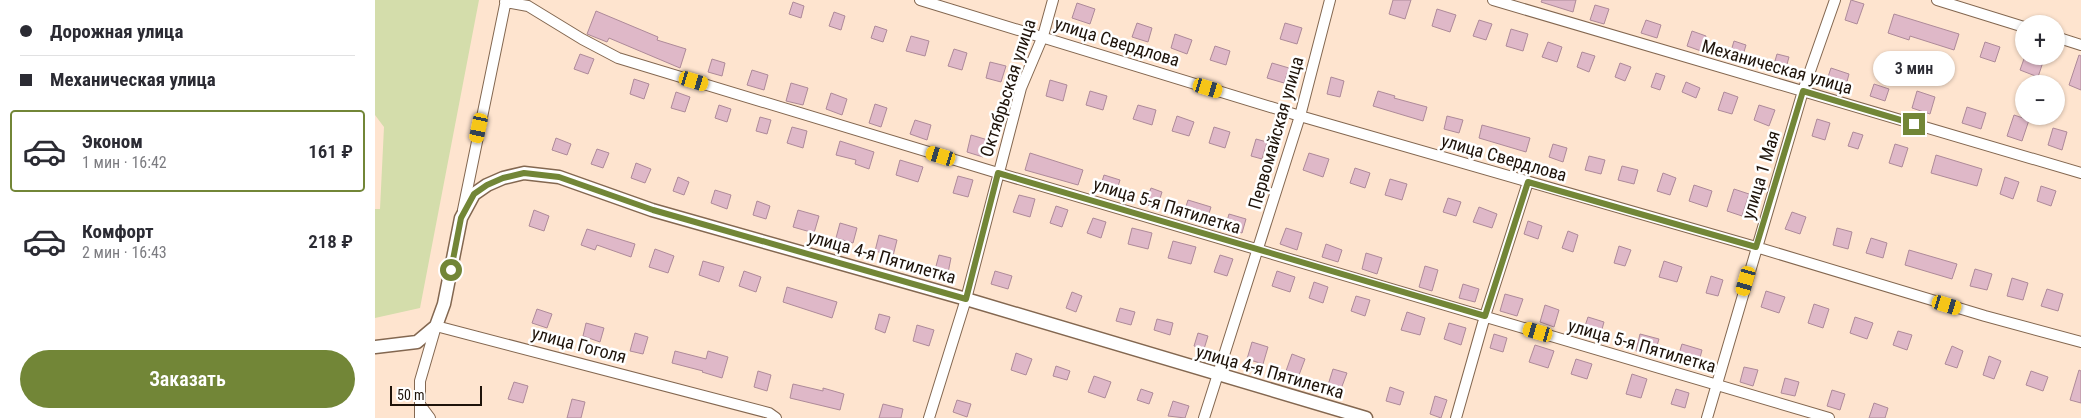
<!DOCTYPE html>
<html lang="ru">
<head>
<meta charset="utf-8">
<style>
	body { margin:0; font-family:"Roboto Condensed",sans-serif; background:#f2f2f3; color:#2b2b33; height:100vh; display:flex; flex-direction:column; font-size:19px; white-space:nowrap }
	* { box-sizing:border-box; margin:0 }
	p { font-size:16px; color:#7c7c81 }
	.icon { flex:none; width:28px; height:28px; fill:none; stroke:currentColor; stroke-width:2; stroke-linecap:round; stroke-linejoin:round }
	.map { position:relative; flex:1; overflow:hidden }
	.side { display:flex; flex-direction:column; background:#fff; width:375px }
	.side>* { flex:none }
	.guide { display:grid; align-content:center; height:110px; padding:0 20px; background:#fff }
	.controls { position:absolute; left:1640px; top:15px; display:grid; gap:10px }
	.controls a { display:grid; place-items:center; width:50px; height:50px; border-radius:50%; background:#fff; box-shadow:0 1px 4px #0004; font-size:25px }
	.scale { position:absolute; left:15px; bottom:12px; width:92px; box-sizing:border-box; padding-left:5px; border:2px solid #1e130a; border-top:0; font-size:14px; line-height:18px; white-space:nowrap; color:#1e130a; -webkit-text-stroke:4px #fff; paint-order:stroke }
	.end { position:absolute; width:22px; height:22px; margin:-11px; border:6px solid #728637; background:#fff; box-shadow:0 0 0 2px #fff }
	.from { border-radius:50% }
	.bubble { position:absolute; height:35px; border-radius:18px; background:#fff; box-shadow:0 1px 4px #0004; font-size:16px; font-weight:600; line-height:35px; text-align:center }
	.car { position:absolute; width:15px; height:30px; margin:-15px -8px; border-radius:6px; box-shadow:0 0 4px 1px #0007; background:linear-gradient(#f5c518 24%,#345 0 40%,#f5c518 0 76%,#345 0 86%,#f5c518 0) }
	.guide b { display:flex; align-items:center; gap:18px; height:48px; font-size:19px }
	.guide b+b { border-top:1px solid #e1e1e2 }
	.guide i { width:12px; height:12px; background:#2b2b33 }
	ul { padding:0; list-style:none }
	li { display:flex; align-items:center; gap:15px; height:82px; margin:0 10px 8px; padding:0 10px; border:2px solid transparent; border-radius:5px }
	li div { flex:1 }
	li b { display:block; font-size:19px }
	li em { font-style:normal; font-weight:600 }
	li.active { border-color:#728637 }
	li>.icon { width:45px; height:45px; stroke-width:1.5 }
	.button { display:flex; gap:10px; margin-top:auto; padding:10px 20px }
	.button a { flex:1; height:58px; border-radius:30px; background:#728637; color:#fff; font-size:20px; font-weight:600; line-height:58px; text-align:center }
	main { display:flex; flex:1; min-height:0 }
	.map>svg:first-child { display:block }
</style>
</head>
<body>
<main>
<section class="side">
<div class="guide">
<b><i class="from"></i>Дорожная улица</b>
<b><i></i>Механическая улица</b>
</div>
<ul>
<li class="active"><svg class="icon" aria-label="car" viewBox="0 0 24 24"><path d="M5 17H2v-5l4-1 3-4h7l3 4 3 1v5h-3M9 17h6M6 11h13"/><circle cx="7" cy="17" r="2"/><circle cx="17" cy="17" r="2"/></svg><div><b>Эконом</b><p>1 мин · 16:42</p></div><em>161 ₽</em></li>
<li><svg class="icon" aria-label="car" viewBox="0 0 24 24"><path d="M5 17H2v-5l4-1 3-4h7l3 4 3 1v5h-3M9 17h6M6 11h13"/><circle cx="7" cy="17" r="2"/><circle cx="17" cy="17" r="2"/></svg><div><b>Комфорт</b><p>2 мин · 16:43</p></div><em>218 ₽</em></li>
</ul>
<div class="button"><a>Заказать</a></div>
</section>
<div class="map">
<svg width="1706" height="418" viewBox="0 0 1706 418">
	<rect width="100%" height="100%" fill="#fee4cf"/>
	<!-- green -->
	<path fill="#d4ddab" d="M0,0H104L45,308L0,318V209H5L9,127L0,115Z"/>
	<!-- building -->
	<path fill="#dfb8c8" stroke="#ae8a99" d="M1018,0H1036L1030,19L1014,14Z
		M1167,0H1201L1198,12L1166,2Z
		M1476,0L1489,4L1482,24L1470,20Z
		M418,2L429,6L426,18L414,14Z
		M702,3L720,9L715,24L697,18Z
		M1220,5L1234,9L1229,24L1215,20Z
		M1062,9L1081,15L1075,32L1057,26Z
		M221,11L283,37L282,40L311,49L305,68L234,38L232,42L212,34Z
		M459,12L470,16L466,30L454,26Z
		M1519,14L1584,34L1579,50L1535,36L1534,40L1513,33Z
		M1104,20L1117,24L1111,40L1098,36Z
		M1271,20L1286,25L1282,38L1266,33Z
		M762,23L777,28L773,42L757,37Z
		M910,23L927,28L922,44L905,39Z
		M500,26L512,30L508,42L496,38Z
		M1136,29L1153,34L1148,51L1131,46Z
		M1317,31L1331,36L1326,51L1312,46Z
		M800,34L817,40L812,54L796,48Z
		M536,36L554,41L550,56L531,51Z
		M1359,41L1371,45L1366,62L1354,58Z
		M1173,42L1187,47L1182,62L1167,57Z
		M1610,42L1625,47L1620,62L1605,57Z
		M840,46L855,51L851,65L835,60Z
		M579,49L592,53L587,70L573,66Z
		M1207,52L1220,56L1214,72L1202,67Z
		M205,54L219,59L213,74L199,69Z
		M1402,54L1414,57L1409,75L1397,71Z
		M1704,55L1706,56V90L1694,85Z
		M1650,56H1660L1669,59L1663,77L1645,70Z
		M337,59L350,63L347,76L333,72Z
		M615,62L631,66L626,82L611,78Z
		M897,63L914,68L909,83L892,78Z
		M1245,63L1256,67L1250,81L1240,77Z
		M1456,68L1474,74L1470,89L1451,83Z
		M377,70L393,75L389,90L372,85Z
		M1281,73L1290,76L1285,90L1276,87Z
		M956,77L969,81L965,97L952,94Z
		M259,79L274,84L269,99L255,94Z
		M675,80L692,85L688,101L671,96Z
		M1311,82L1325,88L1321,98L1307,92Z
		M416,83L433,88L428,105L411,101Z
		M1499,84L1514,89L1510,101L1495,96Z
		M715,91L732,96L728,110L711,105Z
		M1003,91L1020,96L1019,98L1052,107L1048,121L998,106Z
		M1542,91L1560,97L1555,114L1537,108Z
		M301,92L315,97L310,112L296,108Z
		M1349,92L1363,97L1357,114L1343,110Z
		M456,93L472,99L467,115L451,109Z
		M500,104L512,108L506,127L494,123Z
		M344,105L356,109L352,122L340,118Z
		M763,105L781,110L777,125L758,119Z
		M1384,105L1400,110L1394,126L1379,120Z
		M1592,107L1611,113L1606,129L1587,123Z
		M1639,115L1654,120L1647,141L1632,136Z
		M802,116L819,122L814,136L797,131Z
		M1072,116L1088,120L1084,133L1069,129Z
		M385,117L396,120L392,134L381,131Z
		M1442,119L1455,123L1450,140L1437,136Z
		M540,120L556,125L552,140L535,134Z
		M1107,125L1155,138L1151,152L1104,138Z
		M417,127L432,131L428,148L412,143Z
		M839,127L855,132L850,148L834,143Z
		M1678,128L1692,132L1687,150L1673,145Z
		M1478,132L1488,135L1483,149L1473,146Z
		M596,135L613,140L608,157L592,152Z
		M181,138L196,144L192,155L177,150Z
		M881,139L892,142L887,159L876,156Z
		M465,141L499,152L494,169L480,164L481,160L461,155Z
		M1178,144L1192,148L1188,162L1174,157Z
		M1520,144L1533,148L1527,167L1514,163Z
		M222,149L234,153L228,168L216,164Z
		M655,153L708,170L703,185L650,170Z
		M934,153L954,159L948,177L928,170Z
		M1561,155L1607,169L1602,186L1556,173Z
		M1214,156L1230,160L1226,174L1210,170Z
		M525,160L548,167L543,182L521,175Z
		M261,163L276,169L270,183L256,178Z
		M1247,166L1263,170L1259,184L1243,180Z
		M980,168L995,173L990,188L975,183Z
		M1288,173L1301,178L1295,195L1282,191Z
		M729,175L745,180L740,196L724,191Z
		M583,176L598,180L593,197L578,193Z
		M303,177L314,182L309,195L298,191Z
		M1630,177L1644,182L1638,199L1625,194Z
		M1015,179L1032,184L1027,200L1010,195Z
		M1319,185L1337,191L1332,207L1314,201Z
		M1666,186L1681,191L1676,206L1662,201Z
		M776,188L787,192L782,208L770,204Z
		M1359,189L1374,194L1367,216L1352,211Z
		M340,190L356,195L352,209L336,203Z
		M644,195L660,199L655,217L638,212Z
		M1073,198L1086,202L1081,216L1068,212Z
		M813,200L836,207L831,223L808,216Z
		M382,201L395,206L391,219L378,215Z
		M681,206L693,210L687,227L675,223Z
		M1104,207L1122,214L1117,228L1098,222Z
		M159,210L174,216L169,231L154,226Z
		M423,210L444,216L439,233L418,227Z
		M1417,212L1431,217L1425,234L1410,229Z
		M854,214L871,219L867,233L850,228Z
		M718,218L731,222L726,238L712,233Z
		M1153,221L1167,226L1163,239L1149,234Z
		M465,223L482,228L478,243L461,238Z
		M757,228L777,233L773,249L753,244Z
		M911,228L927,233L922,250L905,244Z
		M1462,228L1477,232L1473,249L1458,245Z
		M212,229L260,244L256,257L222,245L220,250L206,245Z
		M1193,231L1203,235L1198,252L1187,248Z
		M504,235L522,240L518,256L500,251Z
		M1496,238L1512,243L1508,258L1491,253Z
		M798,241L821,247L816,264L793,258Z
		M951,244L967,250L963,262L947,257Z
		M1244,246L1256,250L1250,266L1239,263Z
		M280,249L299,256L293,273L274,267Z
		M1534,250L1582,264L1577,279L1530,265Z
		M991,253L1007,258L1002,274L987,269Z
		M564,255L576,258L573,273L560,270Z
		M845,255L858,259L852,276L839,272Z
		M328,261L349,267L344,282L324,275Z
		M1289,261L1307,267L1302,282L1284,277Z
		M1050,266L1063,270L1057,291L1044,287Z
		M1600,269L1617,274L1612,290L1595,286Z
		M369,271L386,277L381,292L364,286Z
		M620,271L637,276L633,289L616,284Z
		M902,271L920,277L915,292L897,286Z
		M1336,276L1348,280L1343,296L1331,293Z
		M1637,278L1653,283L1648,300L1632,296Z
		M939,282L953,287L948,303L934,298Z
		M1088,284L1104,289L1100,302L1084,298Z
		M412,287L462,302L457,318L408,302Z
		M1672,289L1688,294L1683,311L1666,306Z
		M1391,291L1410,297L1404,313L1386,307Z
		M697,292L707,296L701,312L691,308Z
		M1130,294L1148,299L1142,316L1125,311Z
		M981,296L995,300L990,316L976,311Z
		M1439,304L1454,309L1448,328L1433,323Z
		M1170,305L1184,310L1179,327L1165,322Z
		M745,308L760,312L756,325L741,321Z
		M162,309L177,314L172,328L157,323Z
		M1032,312L1050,318L1045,335L1026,330Z
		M504,314L515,317L510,333L500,329Z
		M1213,317L1229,322L1224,340L1207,335Z
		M1480,317L1498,323L1492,339L1475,333Z
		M782,319L798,323L795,335L779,330Z
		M211,323L229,328L225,342L208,336Z
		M1074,323L1091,328L1086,345L1069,339Z
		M542,325L559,330L554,346L538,341Z
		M1523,331L1537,335L1532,350L1518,345Z
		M260,333L273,337L268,354L255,351Z
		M823,333L833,336L829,349L819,346Z
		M1119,334L1132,338L1128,352L1115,348Z
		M1265,334L1284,339L1279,356L1261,351Z
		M877,342L893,347L888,364L872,359Z
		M1307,344L1327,350L1322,369L1301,363Z
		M1160,345L1179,351L1173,368L1154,362Z
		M1577,346L1588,351L1582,368L1570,364Z
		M300,351L331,359L333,351L353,357L347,378L327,372L328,371L297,363Z
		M641,353L657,359L651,375L636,370Z
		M917,354L930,359L924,375L911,371Z
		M1614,356L1626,361L1619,379L1608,375Z
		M1201,359L1217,364L1212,379L1196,374Z
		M681,366L695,371L692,380L678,376Z
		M1369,367L1383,370L1378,386L1365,382Z
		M958,369L972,373L966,389L953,385Z
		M1704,370L1706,371V403L1695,400Z
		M383,371L396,375L392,391L379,387Z
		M1656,371L1673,377L1668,391L1651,385Z
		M1257,374L1272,379L1266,398L1251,394Z
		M719,376L736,382L730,398L713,392Z
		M1410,378L1424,382L1420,396L1406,393Z
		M139,382L153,386L148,403L133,399Z
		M418,384L448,391V388L469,394L465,410L415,398Z
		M1015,387L1029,392L1025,405L1011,401Z
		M766,389L778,393L774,404L762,400Z
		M1301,389L1314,393L1310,408L1296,404Z
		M1457,390L1470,394L1465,410L1452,406Z
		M1060,396L1072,400L1066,418L1055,414Z
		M197,399L210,402L206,418H192Z
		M582,400L596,404L592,417L578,412Z
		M798,401L814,406L810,418L793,416Z
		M1499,403L1513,408L1510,418H1494Z
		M508,404L528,409L526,418H504Z"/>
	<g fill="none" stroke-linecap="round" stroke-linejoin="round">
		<!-- minor casing -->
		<g stroke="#836750" stroke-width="12">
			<path id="minor" d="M545,0L925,116L1381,247L1610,316L1706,342
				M1118,0L1706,173
				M1562,0L1649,27
				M130,2L153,6L207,39L243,58L623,173L1454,418
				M1681,37L1706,45
				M88,210L131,0
				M46,406L55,418
				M45,418V381L61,326L394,413L401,418
				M554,418L591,299L646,88L668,36L678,0
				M829,418L925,116L955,0
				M1081,418L1110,316L1153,182
				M1332,418L1428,91L1460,0"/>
		</g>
		<!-- tertiary casing -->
		<g stroke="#836750" stroke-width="15">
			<path id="tertiary" d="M0,347L42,342L61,326L69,304L86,218L99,194L112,185L128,178L149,173L184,177L277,210L591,299L991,418"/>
		</g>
		<!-- minor -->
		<use href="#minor" stroke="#fff" stroke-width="10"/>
		<!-- tertiary -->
		<use href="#tertiary" stroke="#fff" stroke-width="12"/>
	</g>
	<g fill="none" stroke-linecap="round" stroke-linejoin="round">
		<!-- route -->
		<path stroke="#728637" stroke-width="6" d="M76,270L86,218L99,194L112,185L128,178L149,173L184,177L278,210L591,299L623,173L1110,316L1153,182L1381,247L1428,91L1539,124"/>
	</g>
	<g text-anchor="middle" stroke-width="5" stroke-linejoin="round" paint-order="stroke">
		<!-- street labels -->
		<g font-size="18" fill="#1e130a" stroke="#fff">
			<text transform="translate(742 42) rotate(17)" y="6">улица Свердлова</text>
			<text transform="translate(1402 67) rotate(16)" y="6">Механическая улица</text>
			<text transform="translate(633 88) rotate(-72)" y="6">Октябрьская улица</text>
			<text transform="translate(901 133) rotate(-74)" y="6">Первомайская улица</text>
			<text transform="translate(1129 158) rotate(16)" y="6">улица Свердлова</text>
			<text transform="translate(1386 175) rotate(-73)" y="6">улица 1 Мая</text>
			<text transform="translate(792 206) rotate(17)" y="6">улица 5-я Пятилетка</text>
			<text transform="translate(507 257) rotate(16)" y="6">улица 4-я Пятилетка</text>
			<text transform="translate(204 345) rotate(15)" y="6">улица Гоголя</text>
			<text transform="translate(1267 346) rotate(16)" y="6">улица 5-я Пятилетка</text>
			<text transform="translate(895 372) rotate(16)" y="6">улица 4-я Пятилетка</text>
		</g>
	</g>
</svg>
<div class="controls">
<a>+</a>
<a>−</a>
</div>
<div class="scale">50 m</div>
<i class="end from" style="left:76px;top:270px"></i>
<i class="end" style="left:1539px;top:124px"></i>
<div class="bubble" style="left:1498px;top:51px;width:82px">3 мин</div>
<i class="car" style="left:319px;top:81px;rotate:107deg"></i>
<i class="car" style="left:833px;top:88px;rotate:107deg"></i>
<i class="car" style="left:104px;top:128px;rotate:192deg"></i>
<i class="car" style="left:566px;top:156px;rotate:287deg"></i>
<i class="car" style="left:1371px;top:281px;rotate:196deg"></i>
<i class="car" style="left:1572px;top:305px;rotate:107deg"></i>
<i class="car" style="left:1163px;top:332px;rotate:286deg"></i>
</div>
</main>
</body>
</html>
